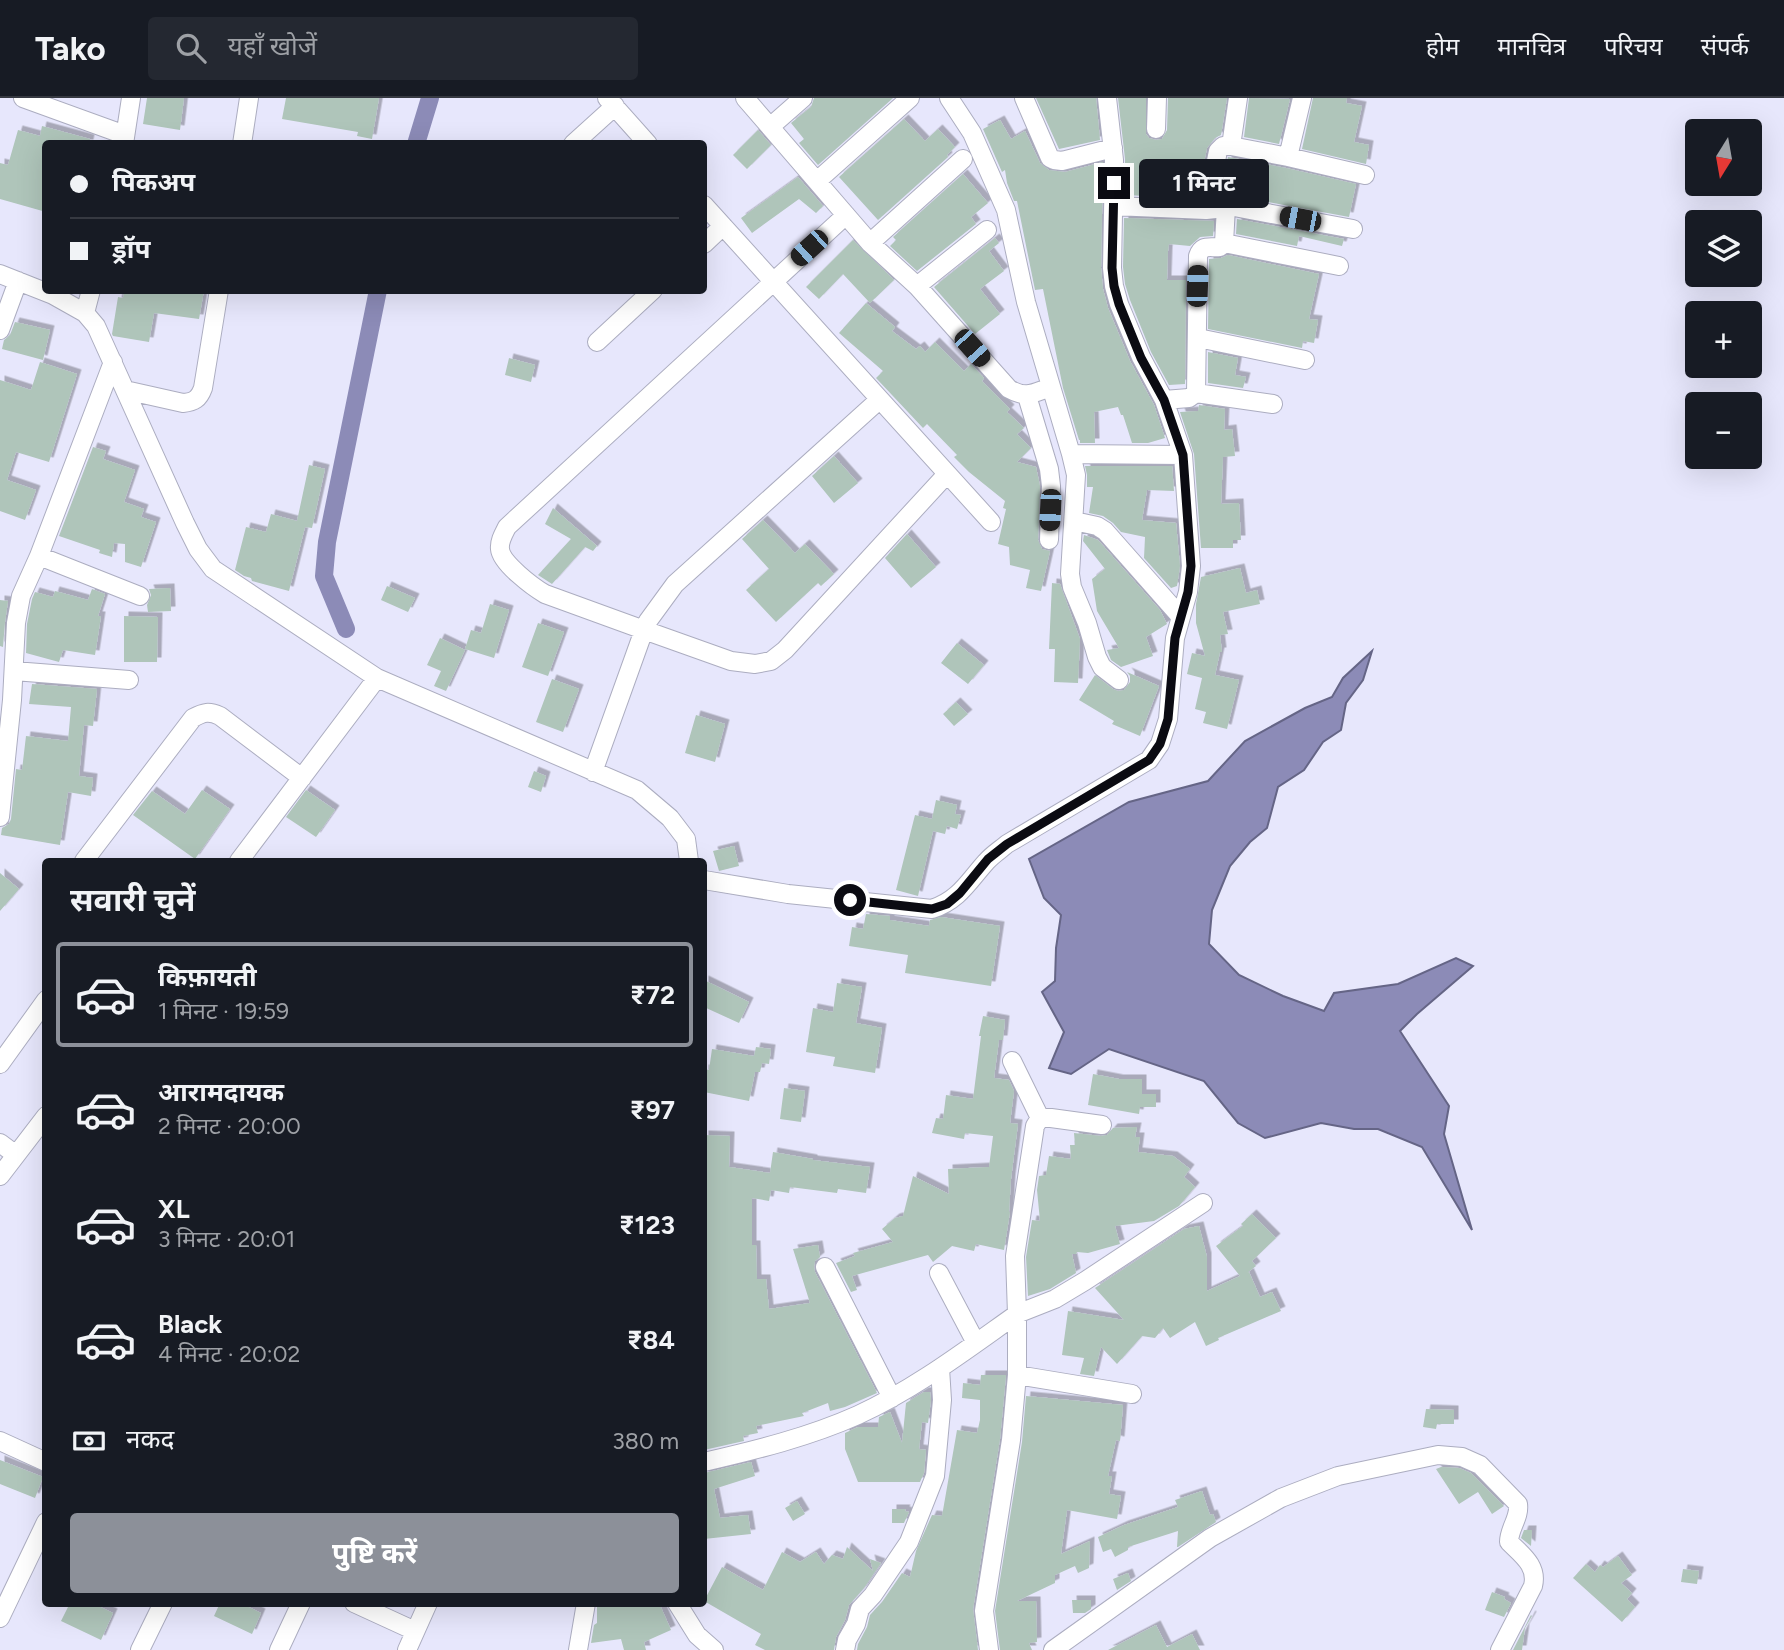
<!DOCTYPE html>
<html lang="hi">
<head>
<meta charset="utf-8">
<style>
	body { margin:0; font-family:Figtree,"Noto Sans Devanagari",sans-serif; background:#242831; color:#f1f3f6; height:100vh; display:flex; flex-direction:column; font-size:26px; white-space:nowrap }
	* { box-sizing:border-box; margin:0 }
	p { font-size:23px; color:#9ea1a6 }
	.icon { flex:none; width:38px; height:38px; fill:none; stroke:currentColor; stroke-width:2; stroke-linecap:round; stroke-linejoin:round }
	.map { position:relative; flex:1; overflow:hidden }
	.details { position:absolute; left:42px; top:760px; width:665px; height:749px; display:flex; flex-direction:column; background:#171b24; border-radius:7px; box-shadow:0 7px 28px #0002 }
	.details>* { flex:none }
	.guide { position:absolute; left:42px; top:42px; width:665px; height:154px; border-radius:7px; box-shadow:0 7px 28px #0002; display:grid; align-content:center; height:154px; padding:0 28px; background:#171b24 }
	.needle { width:46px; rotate:191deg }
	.controls { position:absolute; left:1685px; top:21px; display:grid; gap:14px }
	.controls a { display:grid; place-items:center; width:77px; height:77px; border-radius:7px; background:#171b24; box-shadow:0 7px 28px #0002; font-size:35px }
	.end { position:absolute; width:32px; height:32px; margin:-16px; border:9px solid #0b0b12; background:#fff; box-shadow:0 0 0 4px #fff }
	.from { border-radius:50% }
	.bubble { position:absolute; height:49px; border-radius:7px; background:#171b24; box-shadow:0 7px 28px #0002; font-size:23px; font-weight:700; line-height:49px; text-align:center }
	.car { position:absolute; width:21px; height:42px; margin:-21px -10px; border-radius:9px; box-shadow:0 0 5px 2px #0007; background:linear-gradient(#222 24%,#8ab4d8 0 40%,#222 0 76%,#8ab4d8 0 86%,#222 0) }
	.guide b { display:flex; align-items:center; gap:24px; height:66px; font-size:26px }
	.guide b+b { border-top:2px solid #363941 }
	.guide i { width:18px; height:18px; background:#f1f3f6 }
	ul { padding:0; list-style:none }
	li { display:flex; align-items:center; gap:21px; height:105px; margin:0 14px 10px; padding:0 14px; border:4px solid transparent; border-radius:7px }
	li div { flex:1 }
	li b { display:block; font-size:26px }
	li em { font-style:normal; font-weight:700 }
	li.active { border-color:#8c9099 }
	li>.icon { width:63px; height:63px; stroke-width:1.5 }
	h2 { padding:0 28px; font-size:32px; line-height:84px }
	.pay { display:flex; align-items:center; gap:18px; height:77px; padding:0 28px; font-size:26px }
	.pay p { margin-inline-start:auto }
	.cta { display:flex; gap:14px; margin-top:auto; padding:14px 28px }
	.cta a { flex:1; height:80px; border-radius:7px; background:#8c9099; color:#fff; font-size:28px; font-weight:700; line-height:80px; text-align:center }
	header { display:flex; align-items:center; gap:42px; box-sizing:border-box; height:98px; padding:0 35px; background:#171b24; border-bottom:2px solid #363941 }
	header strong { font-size:33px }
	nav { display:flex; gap:38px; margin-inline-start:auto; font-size:24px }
	.search { width:490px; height:63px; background:#242831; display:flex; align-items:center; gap:18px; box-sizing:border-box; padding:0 24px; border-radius:7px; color:#9ea1a6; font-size:26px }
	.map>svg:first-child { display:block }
</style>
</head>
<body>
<header>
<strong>Tako</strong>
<div class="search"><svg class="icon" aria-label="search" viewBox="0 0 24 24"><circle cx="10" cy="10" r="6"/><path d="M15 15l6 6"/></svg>यहाँ खोजें</div>
<nav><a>होम</a><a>मानचित्र</a><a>परिचय</a><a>संपर्क</a></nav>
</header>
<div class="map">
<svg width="1784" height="1552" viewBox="0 0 1784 1552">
	<defs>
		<filter id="shadow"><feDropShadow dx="4.5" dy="-4.5" stdDeviation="0" flood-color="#0004"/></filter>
	</defs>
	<rect width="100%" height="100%" fill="#e7e7fc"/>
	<!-- water -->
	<path fill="#8c8bb7" stroke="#656586" stroke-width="2" d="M1372,553L1363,582L1346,605L1341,632L1323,644L1304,672L1278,689L1267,730L1250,744L1230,768L1212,812L1209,846L1239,877L1283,898L1324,913L1334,895L1398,886L1456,860L1473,868L1417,916L1400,933L1449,1008L1444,1036L1472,1132L1422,1049L1378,1031H1354L1321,1025L1265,1040L1238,1025L1204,983L1109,951L1071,976L1049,970L1064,934L1042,894L1055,883L1056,850L1061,817L1044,800L1029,761L1129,704L1208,683L1245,643L1305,610L1332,599L1343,580Z"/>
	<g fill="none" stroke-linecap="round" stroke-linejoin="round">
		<!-- canal -->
		<path stroke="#8c8bb7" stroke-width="18" d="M416,46L430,0
			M346,531L324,478L327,444L378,192"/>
	</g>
	<!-- building -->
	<path fill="#afc5ba" filter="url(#shadow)" d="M147,0H184L180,32L143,26Z
		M286,0H379L372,41L357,38L358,34L282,21Z
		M814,0H893L818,67L799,45L804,41L791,25L811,9Z
		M1036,0H1096L1100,42L1059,51Z
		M1118,0H1146V36L1149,40L1156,42L1162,41L1167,32L1168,0H1227L1221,37L1215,40L1207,50L1199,88L1169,84V99L1125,97V61Z
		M1249,0L1290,1L1279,46L1244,39Z
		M1313,0H1347L1346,5L1362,8L1354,44L1369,47L1366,66L1302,51Z
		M904,21L925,43L938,31L955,49L947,57L948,59L878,122L839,79Z
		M1000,22L1011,41L1025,33L1040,65L1049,72L1065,74L1103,64L1101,170L1103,191L1108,210L1130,263L1154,307L1165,340L1148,345H1132L1123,317H1121L1118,309L1094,314L1095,345H1080V342H1079L1063,290L1043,191L1035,192L1017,103H1014L1007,85L1005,72L1002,74L983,31Z
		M42,28L90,41L89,46H46V114L0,101V65L8,67L18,32L40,38Z
		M758,32L771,47L747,71L733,57Z
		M1228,59L1286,70L1356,86L1349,119L1236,98L1220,99Z
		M963,76L988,105L971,119L976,126L917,173L890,148L896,142L893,139Z
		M798,79L823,108L816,115L799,101L752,135L741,120Z
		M1124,120L1214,123L1213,138L1200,139L1190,148L1169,146L1168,153L1167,182H1186L1185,286L1169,287L1151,254L1130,202L1125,186L1123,169Z
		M1237,121L1344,141L1342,148L1299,138L1297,148L1236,136Z
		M995,140L999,145L989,153L1004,173L980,191L1000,216L975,236L934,189Z
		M853,142L894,182L870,205L843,176L819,201L806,189Z
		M1228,157L1319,176L1309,221L1318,222L1314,245L1303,243L1302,250L1208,231L1209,161L1221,160Z
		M125,192H204L199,221L154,215L149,244L113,238L112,236L118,199L123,200Z
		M866,205L895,229L892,233L916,251L920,248L925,254L935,244L964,273L971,266L984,280L982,283L1010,311L1007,314L1024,330L1017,336L1031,350L1017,364L1036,369L1040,388L1038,442L1042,451L1050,453L1041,493L1026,490L1030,472L1010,467L1009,449L998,446L1006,411L1003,410L1005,403L969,374L954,359L957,357L927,326L923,330L876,280L883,273L839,235Z
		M15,224L50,232L43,262L2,251L4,242L10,237Z
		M1208,254L1238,260L1235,277L1246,279L1243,290L1208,285Z
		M509,260L535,267L531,284L505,277Z
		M40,264L77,276L49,364L16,354L7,382L36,392L25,422L0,413V282L31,292Z
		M1199,307L1225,311L1224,332L1232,331L1235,358L1223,359L1221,406L1239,405L1241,442H1233V450H1201L1194,356L1180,314L1198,313Z
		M93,349L106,353L103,361L135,372L124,404L144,411L141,419L156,424L141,469L125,464V446L114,445L112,459L99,455L100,452L59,438Z
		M834,358L858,385L834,405L812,378Z
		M309,367L325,371L312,430L305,429L289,493L252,483L251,480L244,478L235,472L246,429L266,434L271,416L297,423Z
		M1085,368H1172L1174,393L1147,392L1142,422L1176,425L1180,468L1177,488L1171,490L1144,460L1145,439L1121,434L1113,425L1103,418L1089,415L1093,389H1087V377Z
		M553,410L597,448L593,453L585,449L552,486L538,477L571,441L545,426Z
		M763,422L795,455L805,446L834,476L821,488L818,485L776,524L746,492L769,471L742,441Z
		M907,436L936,469L911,490L885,460Z
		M1084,437L1098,442L1160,512L1167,526L1146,539L1153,558L1121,569L1111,562L1107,552L1119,550L1097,513L1092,481L1105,471L1083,443Z
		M1240,470L1246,495L1257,492L1260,506L1223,514L1228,536L1220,537L1222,554H1220L1215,577L1239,582L1227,631L1203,625L1206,614L1195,611L1202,580L1187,576L1192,555L1205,558L1196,525V506L1201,479Z
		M1052,485L1060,486L1080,541L1078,585L1054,584L1055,551H1049Z
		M387,488L415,500L408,514L381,502Z
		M170,490L171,513L148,514L147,507L151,497L149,491Z
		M92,491L105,496L98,518H101L95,557L63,552L59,564L26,555L27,526L32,501L35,494L53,499L55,493L88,502Z
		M0,502L8,503L5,524L3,549L0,548Z
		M490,506L509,512L494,560L465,551L471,532L481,535Z
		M124,518L158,519L157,564H124Z
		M538,525L564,534L548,578L522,569Z
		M440,540L465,552L446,593L434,588L441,573L427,567Z
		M957,545L984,567L968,586L941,565Z
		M1127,574L1159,588L1140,638L1112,626L1114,623L1079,602L1095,577L1113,591L1118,593L1124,592L1130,584V578Z
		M552,581L579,591L563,634L536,624Z
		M32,586L97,591L93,628L84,627L79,678L93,680L91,698L68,694L60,747L1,737L2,730L9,726L11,721L16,671L22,672L26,638L68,643L71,609L29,606Z
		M956,604L968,616L954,628L943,616Z
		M696,617L725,626L715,664L685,655Z
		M534,673L546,678L541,694L528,689Z
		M202,692L230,711L195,761L133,717L152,693L185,716Z
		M306,692L335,712L316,739L286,719Z
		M936,702L957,707L955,716L961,717L957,731L947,728L945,736L933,733L918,798L896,792L915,717L932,721Z
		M734,748L739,768L719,773L713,753Z
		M0,775L19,791L0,813Z
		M866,816L890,818V822L929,828L930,822L941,819L1000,828L991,888L905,875L908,857L849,848L852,829L863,831Z
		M704,882L749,904L739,925L704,909Z
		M837,885L862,889L856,925L882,930L875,975L833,968L835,959L806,954L813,910L833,914Z
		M983,918L1005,922L1003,942H999L994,980L1009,982L1014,993L1010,1025L1018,1026L1011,1081L1009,1114H1010L1004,1152L976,1146L974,1153L952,1148L933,1164L928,1157L852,1178L857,1192L851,1194L836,1165L855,1158L853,1155L893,1144L882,1131L895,1120L903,1118L913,1078L949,1096L948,1071L989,1069L993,1038L965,1035L964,1041L932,1035L936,1020L943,1021L946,997L973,1001L981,938H979Z
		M756,949L771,951L769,966L762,965L760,974H755L749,1003L704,994V971L709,972L712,951L754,958Z
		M1093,976L1119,981H1142V996H1156V1009H1140L1139,1016L1088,1007Z
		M784,990L805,993L801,1024L780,1021Z
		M1137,1029L1135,1039H1140L1138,1054L1173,1058L1190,1071L1184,1079L1195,1089L1179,1108L1154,1123L1115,1128L1120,1146L1088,1155L1077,1154L1076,1156H1072L1076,1175L1050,1191L1028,1198L1026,1159L1032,1122L1040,1123L1037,1092L1039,1078L1046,1077L1049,1058L1071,1061L1070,1047H1075L1074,1035L1101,1038L1107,1037L1113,1030Z
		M704,1037L730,1038L729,1069L770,1075L773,1054L813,1061V1062L870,1069L866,1095L838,1091L837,1095L790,1089L789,1095L771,1092L769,1103L752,1100V1147H756L757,1181H766L769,1211L810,1205L793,1151L818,1147L820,1159L815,1163L814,1169L815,1174L877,1295L845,1309L830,1313L828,1305L802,1315L804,1318L756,1328L758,1335L743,1338L744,1343L704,1352Z
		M1252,1116L1276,1140L1252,1163L1256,1168L1247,1175L1249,1174L1260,1199L1272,1194L1281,1213L1218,1240L1219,1242L1206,1248L1195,1224L1170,1240L1163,1230L1155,1240L1142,1238L1117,1266L1101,1249L1094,1278L1080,1276L1084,1260L1062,1257L1068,1213L1124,1222L1095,1190L1184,1131L1199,1128L1207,1159V1193L1240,1178L1216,1148L1243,1128L1241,1126Z
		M981,1277H1006L1000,1341L973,1511L978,1552H857L858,1546L867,1529L870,1517L882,1504L902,1475L910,1479L916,1453L932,1417L942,1418L957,1332L977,1335L980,1322V1302L962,1300L963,1285L980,1287Z
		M924,1294H930L931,1302L928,1325L922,1324L919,1351L926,1352L924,1375L920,1384H858L845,1351V1335L858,1329H878L879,1319L890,1314L902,1345L906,1305Z
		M1026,1298L1123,1307L1120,1343L1116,1342L1108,1378H1112L1109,1396L1121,1398L1117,1421L1067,1412L1061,1456L1090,1443L1089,1470L1078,1475L1075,1468L1055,1477V1485L1017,1503H1036L1037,1544L1029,1545L1032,1552H1000L995,1513L1022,1344Z
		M1426,1311L1454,1312V1326H1437L1436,1331L1423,1329Z
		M0,1362L43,1379L35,1400L0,1386Z
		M751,1364L755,1378L714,1391L720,1420L748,1417L751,1436L704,1441V1375Z
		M1441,1369L1459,1370L1471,1375L1504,1408L1492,1416L1478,1394L1459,1406L1436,1371Z
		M1202,1393L1210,1417L1213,1416L1216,1424L1178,1449H1177L1178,1433L1128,1449V1452L1115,1459L1111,1451L1103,1454L1098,1439L1124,1427L1178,1409L1175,1402Z
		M797,1403L805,1416L793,1423L785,1410Z
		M892,1411H906L905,1413L909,1414L904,1425H892Z
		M1524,1432H1532L1531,1448L1521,1440Z
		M847,1449L873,1473L870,1461L881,1465L864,1490L849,1507L845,1522L836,1539L834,1552H765L755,1547L761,1536L704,1503L722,1469L763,1492L782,1454L800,1464L816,1454L824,1466L832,1457L843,1461Z
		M1618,1458L1632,1477L1621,1485L1632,1495L1627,1501L1635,1509L1622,1524L1573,1480L1586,1466L1595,1474L1600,1467L1603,1469Z
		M1683,1471L1699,1473L1697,1486L1681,1484Z
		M1128,1475L1131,1483L1117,1492L1113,1481Z
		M1492,1494L1505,1499L1504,1501L1511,1505L1504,1519L1485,1512Z
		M1072,1502H1091V1511L1085,1515H1073Z
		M70,1505H92L113,1515L101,1542L61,1523Z
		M220,1505H240L261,1515L252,1536L214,1518Z
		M597,1505H659L671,1532L644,1544L646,1552H624L621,1541L591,1545L594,1527L597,1525Z
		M1531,1517L1532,1518L1525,1530L1522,1552H1513Z
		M1156,1527L1167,1549L1192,1536L1200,1552H1108Z"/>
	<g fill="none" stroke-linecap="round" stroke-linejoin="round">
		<!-- minor casing -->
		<g stroke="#acadc0" stroke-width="20">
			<path id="minor" d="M23,0L125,37
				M607,0L648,46
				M745,0L870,145L917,188L1009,291C1027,301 1033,295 1051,289
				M949,0L972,35L1006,112L1026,204L1071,356L1076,377L1070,476L1072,489L1087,525L1097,559L1102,569L1119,582
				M1024,0L1050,60L1054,62L1062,63L1113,50
				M770,29L803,0
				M1156,31L1157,0
				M124,46L131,0
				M242,46L249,0
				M573,46L615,8
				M1231,48L1238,0
				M1288,59L1365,77
				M817,83L910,0
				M704,107L991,424
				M1114,108L1206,112L1234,109L1353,131
				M1206,112L1218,53L1223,48H1231L1288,59L1302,0
				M870,145L963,61
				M1224,145L1339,168
				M704,146L723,128
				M0,176L53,197L85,215L96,228L185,425L198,451L213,471L377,580L637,692L670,720L686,741L689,763
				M917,188L987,132
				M85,215L91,192
				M0,232L18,183
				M1198,240L1305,262
				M597,244L653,192
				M125,292L183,305C194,304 199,301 203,290L219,192
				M1196,295L1273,306
				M1027,298L1049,371L1051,388L1049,442
				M879,302L675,486L648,523L644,532L731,563L755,566L771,563L785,552L947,376
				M1164,302L1189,300L1196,295L1198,158C1202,146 1209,150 1220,149L1224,145L1226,109
				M1071,356L1183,357L1164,302L1141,259L1119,206L1114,188L1112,170L1114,62L1107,0
				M1074,423L1097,428L1105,433L1180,518
				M39,458L140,498
				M14,573L129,582
				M593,674L644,532L545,496C533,489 501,465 500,451C499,443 504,435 507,429L846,117
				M0,719L12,602L16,525L21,498L39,458L113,264
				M84,763L193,620C204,614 209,613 220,618L302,680
				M239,763L377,580
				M704,782L788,796L932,811C959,802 968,784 986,764C992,757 1000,752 1007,746L1149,662L1160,646L1168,621L1175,540L1188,494L1191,468L1183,357
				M1012,963L1040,1020
				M0,966L46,902
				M1102,1027L1051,1020H1040L1035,1028L1015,1158L1017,1216L1055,1201L1085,1183L1203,1105
				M0,1045L16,1057
				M0,1078L46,1018
				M825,1169L892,1300
				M939,1175L976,1245
				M1017,1277L1132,1296
				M0,1343L46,1364
				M704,1364C756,1352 809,1339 858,1317C915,1291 966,1252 1017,1216V1277L1011,1342L984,1513L989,1552
				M354,1505L415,1533
				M677,1505L697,1537L714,1552
				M0,1520L46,1424
				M140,1552L163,1505
				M279,1552L301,1505
				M407,1552L428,1505
				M578,1552L586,1505
				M845,1552L847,1542L856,1526L860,1511L873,1497L909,1444L935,1378L942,1302L940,1270
				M1053,1552L1210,1440L1281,1400L1338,1378L1438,1357L1462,1359L1480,1367L1518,1406C1520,1420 1509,1430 1509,1444C1522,1457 1538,1468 1533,1488L1500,1552"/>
		</g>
		<!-- minor -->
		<use href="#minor" stroke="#fff" stroke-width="18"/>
	</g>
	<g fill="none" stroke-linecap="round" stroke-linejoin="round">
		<!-- route -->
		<path stroke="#0b0b12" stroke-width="9" d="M850,802L932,811L947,806L960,795L988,761L1007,746L1149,662L1160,646L1168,621L1175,540L1188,494L1191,468L1183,357L1164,302L1141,260L1119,206L1114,188L1112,170L1114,85"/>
	</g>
</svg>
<div class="controls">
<a><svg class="needle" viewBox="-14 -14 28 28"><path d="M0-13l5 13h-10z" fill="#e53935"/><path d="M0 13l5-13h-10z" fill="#9ea1a6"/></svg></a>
<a><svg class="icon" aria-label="layers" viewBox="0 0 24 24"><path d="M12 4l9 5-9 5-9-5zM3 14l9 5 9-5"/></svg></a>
<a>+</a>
<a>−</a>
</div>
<i class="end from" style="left:850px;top:802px"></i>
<i class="end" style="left:1114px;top:85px"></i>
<div class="bubble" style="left:1139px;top:61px;width:130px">1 मिनट</div>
<i class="car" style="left:1300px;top:121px;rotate:281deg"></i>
<i class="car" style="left:809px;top:150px;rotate:228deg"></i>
<i class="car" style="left:1197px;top:188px;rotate:2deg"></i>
<i class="car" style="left:972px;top:250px;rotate:138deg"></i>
<i class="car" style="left:1050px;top:412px;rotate:183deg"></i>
<div class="guide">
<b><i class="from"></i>पिकअप</b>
<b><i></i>ड्रॉप</b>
</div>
<section class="details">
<h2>सवारी चुनें</h2>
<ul>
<li class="active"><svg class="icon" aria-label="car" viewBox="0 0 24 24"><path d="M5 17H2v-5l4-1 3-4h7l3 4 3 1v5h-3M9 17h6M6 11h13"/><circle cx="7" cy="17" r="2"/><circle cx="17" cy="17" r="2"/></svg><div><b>किफ़ायती</b><p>1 मिनट · 19:59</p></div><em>₹72</em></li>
<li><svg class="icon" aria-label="car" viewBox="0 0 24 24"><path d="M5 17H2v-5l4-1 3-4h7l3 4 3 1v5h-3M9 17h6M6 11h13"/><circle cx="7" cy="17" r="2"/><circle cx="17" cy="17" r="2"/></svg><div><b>आरामदायक</b><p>2 मिनट · 20:00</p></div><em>₹97</em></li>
<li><svg class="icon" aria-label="car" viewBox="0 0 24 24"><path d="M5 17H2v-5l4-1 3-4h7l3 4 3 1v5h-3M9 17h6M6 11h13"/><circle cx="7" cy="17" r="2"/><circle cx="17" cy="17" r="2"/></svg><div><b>XL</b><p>3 मिनट · 20:01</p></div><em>₹123</em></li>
<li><svg class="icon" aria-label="car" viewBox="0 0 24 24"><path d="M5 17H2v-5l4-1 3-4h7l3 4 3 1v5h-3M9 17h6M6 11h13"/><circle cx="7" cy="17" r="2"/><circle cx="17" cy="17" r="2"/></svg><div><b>Black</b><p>4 मिनट · 20:02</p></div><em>₹84</em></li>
</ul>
<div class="pay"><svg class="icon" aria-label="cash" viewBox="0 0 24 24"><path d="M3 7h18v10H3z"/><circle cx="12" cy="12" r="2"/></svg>नकद<p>380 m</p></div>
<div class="cta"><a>पुष्टि करें</a></div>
</section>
</div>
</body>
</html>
